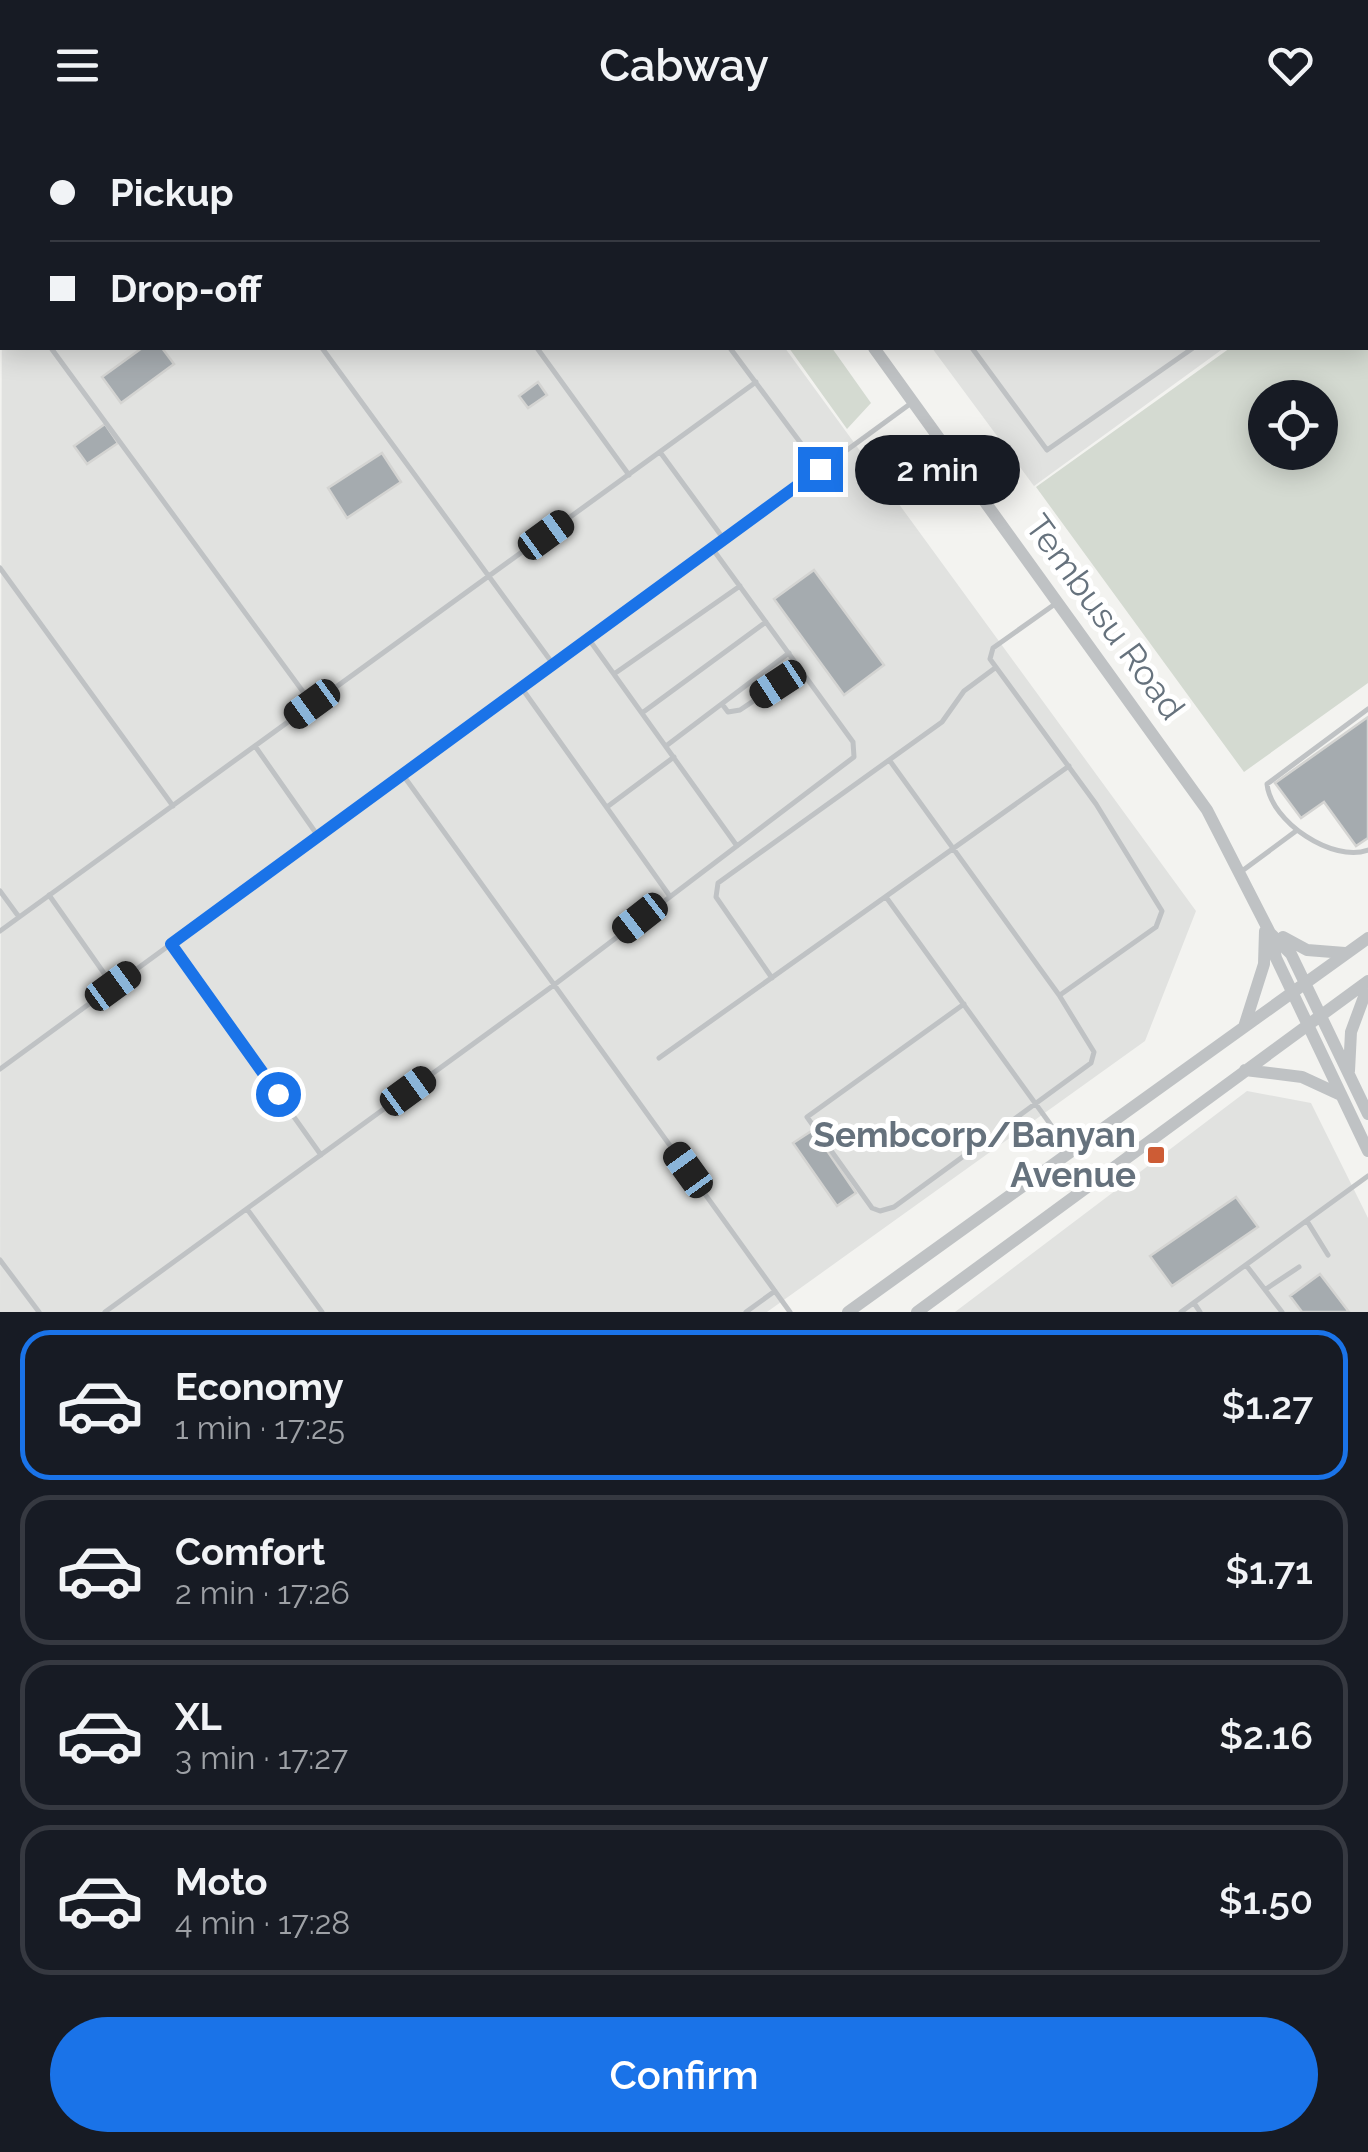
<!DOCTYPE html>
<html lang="en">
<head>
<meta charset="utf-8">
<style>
	body { margin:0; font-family:Raleway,sans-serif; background:#20242c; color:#f1f3f6; height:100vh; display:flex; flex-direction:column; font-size:38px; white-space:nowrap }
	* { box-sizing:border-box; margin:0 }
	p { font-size:32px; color:#9ea1a6 }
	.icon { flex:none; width:55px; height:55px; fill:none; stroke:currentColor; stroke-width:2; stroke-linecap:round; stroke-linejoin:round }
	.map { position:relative; height:1182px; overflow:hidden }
	.sheet { display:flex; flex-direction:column; background:#171b24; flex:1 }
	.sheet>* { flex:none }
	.banner { position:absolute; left:0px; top:0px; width:1370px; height:220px; box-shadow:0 5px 25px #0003; display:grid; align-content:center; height:220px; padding:0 50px; background:#171b24 }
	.buttons { position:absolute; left:1248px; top:250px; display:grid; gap:20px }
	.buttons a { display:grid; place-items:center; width:90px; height:90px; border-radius:50%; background:#171b24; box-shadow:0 5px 25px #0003; font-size:50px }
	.end { position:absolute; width:45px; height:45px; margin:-22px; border:12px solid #1a73e8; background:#fff; box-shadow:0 0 0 5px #fff }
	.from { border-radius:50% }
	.bubble { position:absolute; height:70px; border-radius:35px; background:#171b24; box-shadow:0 5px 25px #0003; font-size:32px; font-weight:600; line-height:70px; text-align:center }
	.car { position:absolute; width:30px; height:60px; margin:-30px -15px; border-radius:12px; box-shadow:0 0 8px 2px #0007; background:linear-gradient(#222 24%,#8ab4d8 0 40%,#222 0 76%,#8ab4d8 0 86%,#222 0) }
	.banner b { display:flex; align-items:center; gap:35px; height:95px; font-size:38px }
	.banner b+b { border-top:2px solid #363941 }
	.banner i { width:25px; height:25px; background:#f1f3f6 }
	ul { padding:18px 0 0; list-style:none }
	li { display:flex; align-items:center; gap:30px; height:150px; margin:0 20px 15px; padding:0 30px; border:5px solid #363941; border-radius:30px }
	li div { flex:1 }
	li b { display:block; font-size:38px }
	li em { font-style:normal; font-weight:600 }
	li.on { border-color:#1a73e8 }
	li>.icon { width:90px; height:90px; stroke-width:1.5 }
	.primary-button { display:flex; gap:20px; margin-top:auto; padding:20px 50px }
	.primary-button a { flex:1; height:115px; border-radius:60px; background:#1a73e8; color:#fff; font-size:40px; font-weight:600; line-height:115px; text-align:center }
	header { display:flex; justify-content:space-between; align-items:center; height:130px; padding:0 50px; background:#171b24; font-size:45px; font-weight:600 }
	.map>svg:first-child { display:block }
</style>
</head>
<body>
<header><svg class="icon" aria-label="menu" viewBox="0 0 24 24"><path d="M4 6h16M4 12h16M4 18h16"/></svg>Cabway<svg class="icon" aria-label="heart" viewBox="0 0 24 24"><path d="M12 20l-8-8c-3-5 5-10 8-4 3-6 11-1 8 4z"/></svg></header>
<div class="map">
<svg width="1368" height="1182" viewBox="0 0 1368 1182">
	<rect width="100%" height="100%" fill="#f3f3f0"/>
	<!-- built -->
	<path fill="#e1e2e0" d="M115,0H626L628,2H111Z
		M771,0H1368V113V2Z
		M2,77V218H785L1196,781L1145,911L767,1182H0Z
		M932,218H1224L1034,356Z
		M1247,961L1311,973L1368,1088V1182H955Z"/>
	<!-- green -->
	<path fill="#d4dad1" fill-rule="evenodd" d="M1368,118V553L1244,642L1036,357L1230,218H1368ZM1265,268H1320V322H1265Z
		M789,218H832L871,273L847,299Z"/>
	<!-- building -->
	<path fill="#a5abaf" stroke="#d4d4d2" stroke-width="2.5" d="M142,218H162L174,234L121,273L102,247Z
		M538,252L547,265L528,278L519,266Z
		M105,294L118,313L87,334L74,316Z
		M382,323L401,352L347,388L328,358Z
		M814,440L884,535L844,565L774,469Z
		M1368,587V708L1356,716L1324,672L1301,688L1275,653Z
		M813,1000L856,1063L837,1076L793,1013Z
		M1236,1067L1258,1097L1172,1156L1150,1126Z
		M1320,1144L1349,1182H1302L1290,1166Z"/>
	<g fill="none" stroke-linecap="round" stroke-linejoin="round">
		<!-- service -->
		<path stroke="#bfc2c4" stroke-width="5" d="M380,0L381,2
			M574,0L576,2
			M1294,0L1296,2
			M162,2L166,0
			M809,2L813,0
			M829,2L832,0
			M1368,95V94
			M0,120L2,119
			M0,144L2,147
			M51,218L312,574
			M322,218L553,534
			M537,218L629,345
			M730,218L820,339
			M972,218L1047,320L1193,218
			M660,322L723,408
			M0,438L173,676
			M1055,474L993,518L990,529L1096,674L1162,781L1156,797L1060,865
			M588,508L737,716
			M614,544L740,456
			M521,557L669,765
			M722,574L728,582L740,580L801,539
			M1368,579L1267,654C1271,692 1333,733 1368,720
			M642,583L766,492
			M255,616L318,706
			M666,616L789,523
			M890,631L1059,865L1094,922L1091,933L894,1077L880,1081L872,1078L807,987L964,874
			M403,645L790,1182
			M607,677L674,627
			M1242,741L1296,701
			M0,761L19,787
			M49,765L113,856
			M886,767L1069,1020
			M0,801L756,252
			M171,814L321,1025
			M772,848L716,767L718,753L942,592L964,561L995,538
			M659,928L1069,636
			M0,939L910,274
			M247,1079L322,1182
			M1307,1091L1328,1125
			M0,1130L39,1182
			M1246,1135L1282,1182
			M1266,1159L1299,1137
			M1194,1173L1200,1182
			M105,1182L554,855L854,627L853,612L712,418
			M746,1182L775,1161
			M1181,1182L1368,1046"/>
		<!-- tertiary -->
		<path stroke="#bfc2c4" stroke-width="12" d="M717,0L719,2
			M874,218L1207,680L1270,803L1291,824L1368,984
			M1271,805L1276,828L1368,1021
			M1283,807L1307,820L1345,823
			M1244,897L1264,834L1265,801
			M1245,940L1302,947L1341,965
			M1349,941L1351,902L1368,856
			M848,1182L1368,808
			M917,1182L1368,851"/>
	</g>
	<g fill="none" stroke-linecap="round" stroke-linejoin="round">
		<!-- route -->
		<path stroke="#1a73e8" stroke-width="12" d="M278,964L171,814L820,339"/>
	</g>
	<!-- markers -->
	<rect fill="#cd5c35" stroke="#fff" stroke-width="4" x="1146" y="1015" width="20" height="20" rx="5"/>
	<g text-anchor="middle" stroke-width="10" stroke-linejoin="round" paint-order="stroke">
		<!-- street labels -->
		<g font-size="35" fill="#66727d" stroke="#fff">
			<text transform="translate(1105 487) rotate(54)" y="12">Tembusu Road</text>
		</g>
		<!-- poi labels -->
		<g font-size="35" font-weight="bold" fill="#66727d" stroke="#fff" text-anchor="end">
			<text x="1136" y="1017">Sembcorp/Banyan<tspan x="1136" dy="40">Avenue</tspan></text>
		</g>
	</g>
</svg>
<div class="buttons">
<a><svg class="icon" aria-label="locate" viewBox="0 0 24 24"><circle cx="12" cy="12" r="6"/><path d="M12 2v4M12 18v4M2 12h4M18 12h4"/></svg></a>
</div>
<i class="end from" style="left:278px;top:964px"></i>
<i class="end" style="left:820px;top:339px"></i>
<div class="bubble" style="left:855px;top:305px;width:165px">2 min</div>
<i class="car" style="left:546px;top:405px;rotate:54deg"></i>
<i class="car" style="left:778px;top:554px;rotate:237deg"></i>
<i class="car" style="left:312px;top:574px;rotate:234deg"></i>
<i class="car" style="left:640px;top:788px;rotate:232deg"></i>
<i class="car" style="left:113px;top:856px;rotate:54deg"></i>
<i class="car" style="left:408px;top:961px;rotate:54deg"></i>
<i class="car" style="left:688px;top:1040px;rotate:324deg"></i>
<div class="banner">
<b><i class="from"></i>Pickup</b>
<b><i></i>Drop-off</b>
</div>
</div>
<section class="sheet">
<ul>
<li class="on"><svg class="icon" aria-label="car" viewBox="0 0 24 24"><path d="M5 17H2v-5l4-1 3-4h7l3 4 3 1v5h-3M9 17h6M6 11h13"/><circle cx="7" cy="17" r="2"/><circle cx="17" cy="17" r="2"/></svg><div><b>Economy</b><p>1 min · 17:25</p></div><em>$1.27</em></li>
<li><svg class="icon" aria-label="car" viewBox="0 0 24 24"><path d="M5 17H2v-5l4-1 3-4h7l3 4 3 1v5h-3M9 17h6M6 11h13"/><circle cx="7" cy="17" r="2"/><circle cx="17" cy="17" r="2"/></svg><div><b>Comfort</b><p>2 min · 17:26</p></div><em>$1.71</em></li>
<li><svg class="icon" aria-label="car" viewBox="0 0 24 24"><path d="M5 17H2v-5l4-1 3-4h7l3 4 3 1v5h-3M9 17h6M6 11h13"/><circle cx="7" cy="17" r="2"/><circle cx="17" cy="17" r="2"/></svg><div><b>XL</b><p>3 min · 17:27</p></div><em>$2.16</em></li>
<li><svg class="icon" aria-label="car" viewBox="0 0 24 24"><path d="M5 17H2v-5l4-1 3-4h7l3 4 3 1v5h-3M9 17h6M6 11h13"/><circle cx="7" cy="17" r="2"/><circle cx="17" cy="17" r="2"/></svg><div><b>Moto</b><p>4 min · 17:28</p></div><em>$1.50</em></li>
</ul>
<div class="primary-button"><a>Confirm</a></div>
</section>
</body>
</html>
